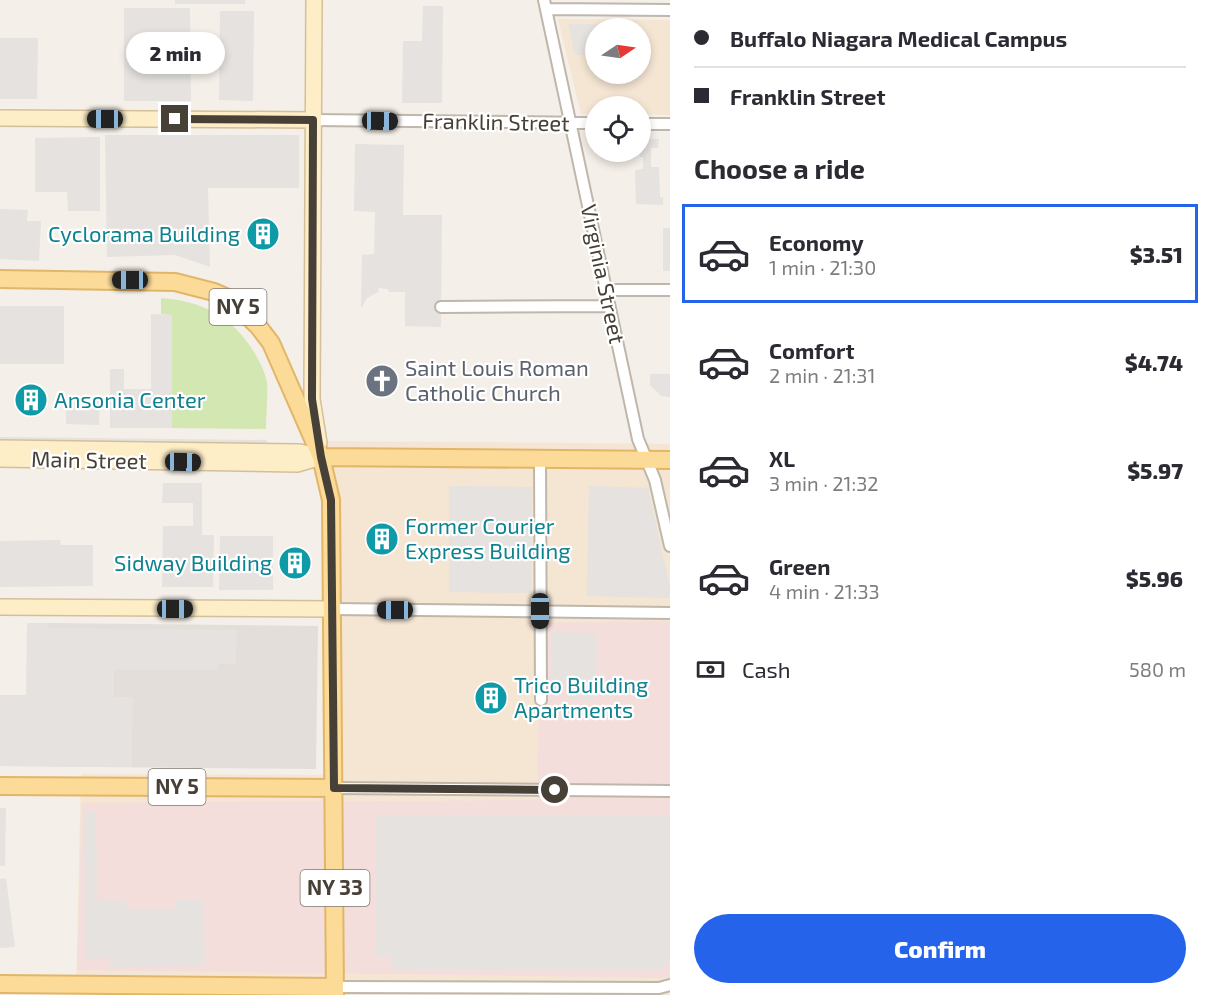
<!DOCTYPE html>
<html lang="en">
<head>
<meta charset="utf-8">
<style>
	body { margin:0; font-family:"Exo 2",sans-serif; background:#f2f2f3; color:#2b2b33; height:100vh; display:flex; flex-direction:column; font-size:22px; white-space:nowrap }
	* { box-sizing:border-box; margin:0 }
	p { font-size:20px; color:#7c7c81 }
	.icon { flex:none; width:33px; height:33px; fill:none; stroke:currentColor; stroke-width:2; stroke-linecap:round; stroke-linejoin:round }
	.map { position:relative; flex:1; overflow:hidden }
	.sheet { display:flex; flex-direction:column; background:#fff; width:540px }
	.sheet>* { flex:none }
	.hud { display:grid; align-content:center; height:132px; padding:0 24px; background:#fff }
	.needle { width:39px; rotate:77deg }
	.controls { position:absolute; left:585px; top:18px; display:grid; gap:12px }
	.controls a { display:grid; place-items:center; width:66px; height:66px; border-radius:50%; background:#fff; box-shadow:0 3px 9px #0003; font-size:30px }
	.end { position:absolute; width:27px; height:27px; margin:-14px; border:8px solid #474037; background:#fff; box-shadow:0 0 0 3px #fff }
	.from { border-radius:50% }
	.bubble { position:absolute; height:42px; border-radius:21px; background:#fff; box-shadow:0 3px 9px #0003; font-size:20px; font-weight:800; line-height:42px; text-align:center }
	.car { position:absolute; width:18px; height:36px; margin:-18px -9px; border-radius:8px; box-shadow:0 0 4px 2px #0007; background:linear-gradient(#222 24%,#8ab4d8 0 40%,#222 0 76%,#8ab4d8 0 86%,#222 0) }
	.hud b { display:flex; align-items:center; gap:21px; height:57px; font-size:22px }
	.hud b+b { border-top:2px solid #e1e1e2 }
	.hud i { width:15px; height:15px; background:#2b2b33 }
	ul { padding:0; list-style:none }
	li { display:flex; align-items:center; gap:18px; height:99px; margin:0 12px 9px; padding:0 12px; border:3px solid transparent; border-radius:0px }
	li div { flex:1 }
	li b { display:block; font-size:22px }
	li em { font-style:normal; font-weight:800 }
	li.selected { border-color:#2563eb }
	li>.icon { width:54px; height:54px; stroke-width:1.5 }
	h2 { padding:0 24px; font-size:27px; line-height:72px }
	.pay { display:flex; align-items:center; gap:15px; height:66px; padding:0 24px; font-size:22px }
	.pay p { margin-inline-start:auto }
	.primary-button { display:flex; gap:12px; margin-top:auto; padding:12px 24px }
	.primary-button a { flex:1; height:69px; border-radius:36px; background:#2563eb; color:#fff; font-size:24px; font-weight:800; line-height:69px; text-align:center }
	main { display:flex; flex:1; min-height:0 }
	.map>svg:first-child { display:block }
</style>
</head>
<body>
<main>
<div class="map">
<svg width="670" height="995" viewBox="0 0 670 995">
	<rect width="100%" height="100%" fill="#f4efe8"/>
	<!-- commercial -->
	<path fill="#f5e5d3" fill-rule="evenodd" d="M558,19L670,20V115L641,114L640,106H596L595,114H581ZM596,28H640V74H596Z
		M323,441L670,444V995L76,994L81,774L324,775Z"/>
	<!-- industrial -->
	<path fill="#e3ded9" d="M48,623L318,626L316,769L0,766V695H47Z"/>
	<!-- medical -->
	<path fill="#f4dedc" d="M670,621V978L77,970L82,803L537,800L541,623Z"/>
	<!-- green -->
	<path fill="#d2e7b1" d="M161,298C202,301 232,316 254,352C259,360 265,372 267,382C268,397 266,414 266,429L172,428V315L161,314Z"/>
	<!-- parking -->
	<path fill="#e5e2df" d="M175,0H245V4H175Z
		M423,6H443L442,103H402L403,41H422Z
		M124,8H190L191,101H124Z
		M220,11H254L253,101L219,100Z
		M568,24H601V28H596L595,54L575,55Z
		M0,38H38L37,99H0Z
		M105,135H299V188H208L210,267L175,255L107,257Z
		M100,137V211H68L67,192H35V138Z
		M641,139H659L658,148H651V167H659L660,197H663V205L636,204L635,170L643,169V157H640Z
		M355,144L404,145L403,215H442L441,327L405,326V292H389L388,289L379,288L378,292L367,298L361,308L362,255L374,254L375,212L354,211Z
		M0,209L28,210L27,221H41L39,261L0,259Z
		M670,213V271H663V228H670Z
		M0,306H64V364H0Z
		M151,314L172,315V428H110V369H124V389H151Z
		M650,374H670V397L661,396L650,385Z
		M66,399H100L99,425L66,424Z
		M0,437L267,440V444L0,442Z
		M163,483H202V535H214L213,587H162L163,526H193V503H162Z
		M449,486L532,487L531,593L449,592Z
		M589,486L648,488L670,587V598L587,596Z
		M220,536H273V590H219Z
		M60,540L61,545H93V586L0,587V541Z
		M27,623H48V628L237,630L236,664H218V670H114V697H133L132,767L0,766V695H26Z
		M551,632L597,633L596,700H569V684L551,683Z
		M0,808H6L5,866H0Z
		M84,812H96L97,899H126L127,909H176V899H204L205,966L110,967V958L85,959Z
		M376,815L670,816V957L664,969H391V957H376Z
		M6,878L15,947L0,948V879Z"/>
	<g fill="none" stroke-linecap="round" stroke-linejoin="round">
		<!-- street casing -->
		<g stroke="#bfb7aa" stroke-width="14">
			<path id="street" d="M544,0L638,439L655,480L670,546
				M546,9L670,10
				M313,120L596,123
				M640,124H670
				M606,290H670
				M441,307L609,306
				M540,460L541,700
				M333,609L670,613
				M334,788L670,791
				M335,987L659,988L670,985"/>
		</g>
		<!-- secondary casing -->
		<g stroke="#d3c099" stroke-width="18">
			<path id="secondary" d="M314,0L312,399L319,443
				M0,118L313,120
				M0,448L300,452L321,457
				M0,459L297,464L321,457
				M0,607L333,609"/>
		</g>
		<!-- primary casing -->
		<g stroke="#e2b668" stroke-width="20">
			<path id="primary" d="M0,279L175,282L214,292L230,299L258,326L271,343L321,457L331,500L335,995
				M321,457L670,460
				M0,786L334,788
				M0,984L335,987"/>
		</g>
		<!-- street -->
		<use href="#street" stroke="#fff" stroke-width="10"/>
		<!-- secondary -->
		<use href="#secondary" stroke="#fdeec8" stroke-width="15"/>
		<!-- primary -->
		<use href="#primary" stroke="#fcda98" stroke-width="16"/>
	</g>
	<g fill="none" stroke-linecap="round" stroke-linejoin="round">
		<!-- route -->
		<path stroke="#474037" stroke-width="8" d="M175,119L313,120L312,399L321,457L331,500L334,788L555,790"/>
	</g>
	<!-- icons -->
	<defs>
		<g id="building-disc" transform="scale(1.725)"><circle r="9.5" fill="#0f9aa8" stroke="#fff"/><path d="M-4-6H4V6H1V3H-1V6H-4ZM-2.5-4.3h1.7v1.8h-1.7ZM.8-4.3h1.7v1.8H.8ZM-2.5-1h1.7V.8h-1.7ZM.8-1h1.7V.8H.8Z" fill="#fff"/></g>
		<g id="church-disc" transform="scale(1.725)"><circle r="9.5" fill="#6b7280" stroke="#fff"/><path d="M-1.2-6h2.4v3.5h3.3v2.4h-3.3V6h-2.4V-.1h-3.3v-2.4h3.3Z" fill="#fff"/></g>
	</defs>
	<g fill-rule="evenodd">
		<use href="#building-disc" x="263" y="234"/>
		<use href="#church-disc" x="382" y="381"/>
		<use href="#building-disc" x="31" y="400"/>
		<use href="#building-disc" x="382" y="539"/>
		<use href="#building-disc" x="295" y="563"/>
		<use href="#building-disc" x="491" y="698"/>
	</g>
	<g text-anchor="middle" stroke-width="4.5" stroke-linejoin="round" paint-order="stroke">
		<!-- shield labels -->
		<g fill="#fff" stroke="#7e7973" stroke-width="1.5">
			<rect x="209.5" y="289" width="57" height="36" rx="4.5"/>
			<rect x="148.5" y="769" width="57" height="36" rx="4.5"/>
			<rect x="300.5" y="870" width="69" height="36" rx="4.5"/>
		</g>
		<g font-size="21" font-weight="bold" fill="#474037">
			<text x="238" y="314">NY 5</text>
			<text x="177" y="794">NY 5</text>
			<text x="335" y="895">NY 33</text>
		</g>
		<!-- street labels -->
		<g font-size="22" fill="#474037" stroke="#fff">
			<text transform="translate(496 122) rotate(1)" y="8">Franklin Street</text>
			<text transform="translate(603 274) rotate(78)" y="8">Virginia Street</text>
			<text transform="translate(89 460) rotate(1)" y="8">Main Street</text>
		</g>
		<!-- culture labels -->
		<g font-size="22" fill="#0d838f" stroke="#fff" text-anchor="start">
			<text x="240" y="242" text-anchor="end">Cyclorama Building</text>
			<text x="54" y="408">Ansonia Center</text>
			<text x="405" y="534">Former Courier<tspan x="405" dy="25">Express Building</tspan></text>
			<text x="272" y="571" text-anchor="end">Sidway Building</text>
			<text x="514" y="693">Trico Building<tspan x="514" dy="25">Apartments</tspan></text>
		</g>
		<!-- worship labels -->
		<g font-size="22" fill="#5b616d" stroke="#fff" text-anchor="start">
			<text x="405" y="376">Saint Louis Roman<tspan x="405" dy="25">Catholic Church</tspan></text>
		</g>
	</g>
</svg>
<div class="controls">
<a><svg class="needle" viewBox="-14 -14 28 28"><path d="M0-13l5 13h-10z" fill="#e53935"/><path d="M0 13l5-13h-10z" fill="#7c7c81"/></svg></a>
<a><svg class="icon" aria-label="locate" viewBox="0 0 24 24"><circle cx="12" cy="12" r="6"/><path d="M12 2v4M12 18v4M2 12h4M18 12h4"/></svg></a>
</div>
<i class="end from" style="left:555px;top:790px"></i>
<i class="end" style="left:175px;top:119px"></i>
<div class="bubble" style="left:126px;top:32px;width:99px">2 min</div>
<i class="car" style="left:105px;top:119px;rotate:270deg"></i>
<i class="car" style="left:380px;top:121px;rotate:91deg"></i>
<i class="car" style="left:130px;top:280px;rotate:270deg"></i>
<i class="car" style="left:183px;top:462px;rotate:91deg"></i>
<i class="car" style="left:175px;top:609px;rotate:90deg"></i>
<i class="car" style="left:395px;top:610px;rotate:270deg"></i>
<i class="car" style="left:540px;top:611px;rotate:180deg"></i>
</div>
<section class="sheet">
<div class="hud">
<b><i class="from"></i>Buffalo Niagara Medical Campus</b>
<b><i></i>Franklin Street</b>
</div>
<h2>Choose a ride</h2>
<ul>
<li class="selected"><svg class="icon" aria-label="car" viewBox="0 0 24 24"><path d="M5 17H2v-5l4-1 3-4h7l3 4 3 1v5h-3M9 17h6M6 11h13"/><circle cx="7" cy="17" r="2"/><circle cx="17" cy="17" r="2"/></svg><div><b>Economy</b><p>1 min · 21:30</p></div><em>$3.51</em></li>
<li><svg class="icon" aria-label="car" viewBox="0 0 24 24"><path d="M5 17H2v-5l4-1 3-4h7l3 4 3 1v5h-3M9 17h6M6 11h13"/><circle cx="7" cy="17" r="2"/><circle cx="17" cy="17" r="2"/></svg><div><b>Comfort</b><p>2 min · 21:31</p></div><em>$4.74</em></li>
<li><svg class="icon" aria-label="car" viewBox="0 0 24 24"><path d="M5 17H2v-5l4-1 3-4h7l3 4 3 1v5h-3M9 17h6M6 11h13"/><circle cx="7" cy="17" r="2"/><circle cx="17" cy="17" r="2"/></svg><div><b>XL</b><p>3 min · 21:32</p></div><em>$5.97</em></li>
<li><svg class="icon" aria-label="car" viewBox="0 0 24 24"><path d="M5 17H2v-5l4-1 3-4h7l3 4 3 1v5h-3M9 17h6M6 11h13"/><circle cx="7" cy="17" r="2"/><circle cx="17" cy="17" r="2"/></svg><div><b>Green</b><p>4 min · 21:33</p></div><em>$5.96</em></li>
</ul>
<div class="pay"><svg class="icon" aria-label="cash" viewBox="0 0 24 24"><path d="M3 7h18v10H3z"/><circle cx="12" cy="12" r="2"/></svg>Cash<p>580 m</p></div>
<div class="primary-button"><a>Confirm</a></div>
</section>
</main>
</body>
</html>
